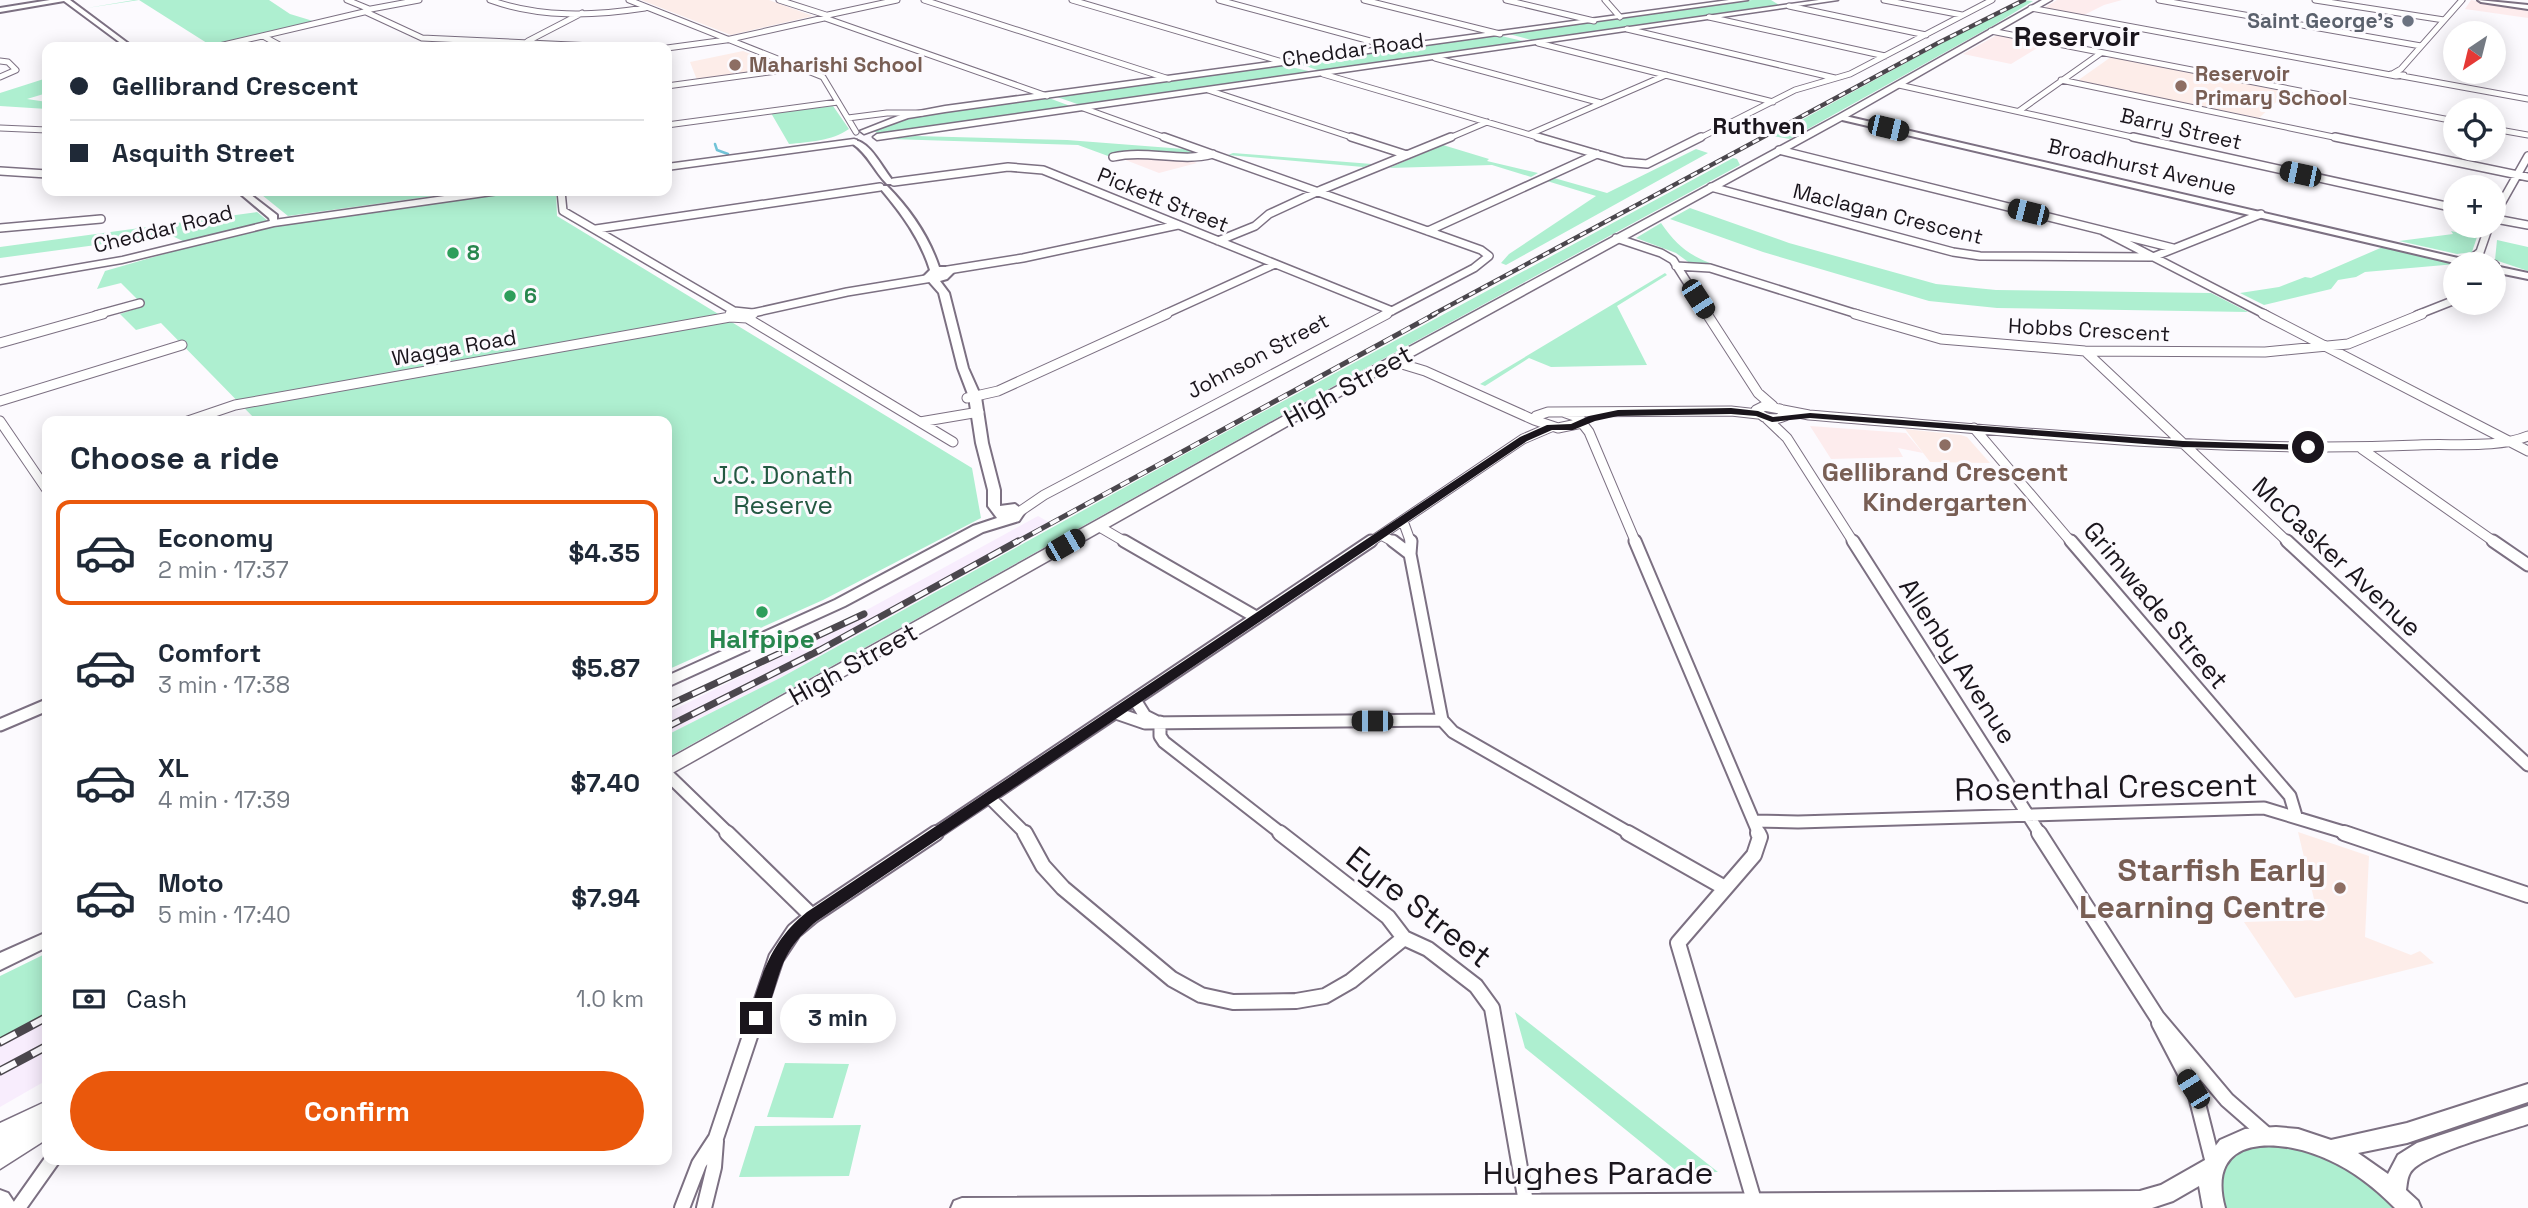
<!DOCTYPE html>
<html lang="en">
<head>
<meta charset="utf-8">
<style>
	body { margin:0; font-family:"Space Grotesk",sans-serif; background:#f2f2f3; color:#1f2937; height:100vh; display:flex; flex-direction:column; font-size:26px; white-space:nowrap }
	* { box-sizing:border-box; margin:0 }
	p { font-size:23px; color:#747a83 }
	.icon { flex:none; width:38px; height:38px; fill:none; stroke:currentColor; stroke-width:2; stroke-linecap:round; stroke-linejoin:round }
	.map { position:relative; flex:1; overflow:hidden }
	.panel { position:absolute; left:42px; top:416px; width:630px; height:749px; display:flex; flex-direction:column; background:#fff; border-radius:14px; box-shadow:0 4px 18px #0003 }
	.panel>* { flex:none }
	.banner { position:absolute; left:42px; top:42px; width:630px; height:154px; border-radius:14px; box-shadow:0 4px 18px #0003; display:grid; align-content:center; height:154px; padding:0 28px; background:#fff }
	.needle { width:46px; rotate:215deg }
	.fabs { position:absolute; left:2443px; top:21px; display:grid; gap:14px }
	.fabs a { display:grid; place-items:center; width:63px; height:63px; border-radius:50%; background:#fff; box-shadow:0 4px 18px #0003; font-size:35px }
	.end { position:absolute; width:32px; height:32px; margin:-16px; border:9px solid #1a151c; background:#fff; box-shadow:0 0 0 4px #fff }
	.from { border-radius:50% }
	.bubble { position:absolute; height:49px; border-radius:24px; background:#fff; box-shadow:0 4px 18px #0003; font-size:23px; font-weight:700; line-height:49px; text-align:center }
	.car { position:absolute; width:21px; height:42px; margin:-21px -10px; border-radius:9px; box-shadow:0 0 5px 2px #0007; background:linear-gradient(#222 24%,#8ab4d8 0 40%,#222 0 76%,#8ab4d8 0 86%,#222 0) }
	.banner b { display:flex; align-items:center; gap:24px; height:66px; font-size:26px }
	.banner b+b { border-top:2px solid #e0e1e3 }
	.banner i { width:18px; height:18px; background:#1f2937 }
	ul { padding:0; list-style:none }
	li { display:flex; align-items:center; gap:21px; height:105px; margin:0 14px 10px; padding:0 14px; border:4px solid transparent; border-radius:14px }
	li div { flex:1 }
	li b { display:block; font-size:26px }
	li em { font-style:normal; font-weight:700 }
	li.on { border-color:#ea580c }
	li>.icon { width:63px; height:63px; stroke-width:1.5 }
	h2 { padding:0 28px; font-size:32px; line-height:84px }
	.pay { display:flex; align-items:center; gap:18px; height:77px; padding:0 28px; font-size:26px }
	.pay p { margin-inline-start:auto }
	.action { display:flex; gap:14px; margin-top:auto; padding:14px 28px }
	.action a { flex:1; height:80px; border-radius:42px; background:#ea580c; color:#fff; font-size:28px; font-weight:700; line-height:80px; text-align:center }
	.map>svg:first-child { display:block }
</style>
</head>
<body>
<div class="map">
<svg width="2528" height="1208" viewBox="0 0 2528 1208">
	<rect width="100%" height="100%" fill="#fcfafe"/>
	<!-- commercial -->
	<path fill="#fdeced" d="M2057,0H2122L2104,5L2084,15L2044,8Z
		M2471,0L2528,9V18L2465,9Z
		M1997,35L2044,44L2011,64L1963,54Z
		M1131,155L1192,161L1197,163L1159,173L1123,159Z
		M1810,426L1906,433L1923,453L1898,448L1903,457L1831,459Z"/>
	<!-- built -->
	<path fill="#f8edfd" d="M1038,516L1054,525L782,677L667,735V713L790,652Z
		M47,1017V1080L0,1107V1042Z"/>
	<!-- education -->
	<path fill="#fdede9" d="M641,0H769L813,16L731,35Z
		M743,51L783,67L697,80L690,62Z
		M2111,57L2287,92L2259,118L2077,81Z
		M1905,429L1961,435L1967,437L1990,463L1930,462Z
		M2298,832L2369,856L2365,937L2411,955L2420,951L2434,963L2295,998L2244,922L2319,920Z"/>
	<!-- green -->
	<path fill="#aeefd0" d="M134,0H269L290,14L313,21L210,45L139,0L87,8Z
		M1752,0H1771L1781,6L1535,41L1509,34Z
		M2021,0L2033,1L1994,25L1790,139L1772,136Z
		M1497,35L1527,42L1320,71L1297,63Z
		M1282,65L1313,72L1083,106L1057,97Z
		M47,78V93L27,99L47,102V109L0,106V93Z
		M1046,97L1073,107L880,134L871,130C889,123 912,111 931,115Z
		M833,106L849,129C832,141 808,142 789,144L771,113Z
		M915,136L1067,140L1184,149L1203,156L1133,150L1108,156L1078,145L890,139Z
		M1443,145L1489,159L1487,161L1538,173L1531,177L1492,165L1389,168Z
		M1696,149L1708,153L1506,265L1501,263L1509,254L1596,196L1547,181L1554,178L1607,193Z
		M1233,153L1372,164L1363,167L1228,155Z
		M1733,158L1737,159L1740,165L1359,372L667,758V735L782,677L1187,453Z
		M257,191H470L288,216Z
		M516,191H556L557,216L972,468L981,518L823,600L667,670V422H258L161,323L136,330L120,314L144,306L121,283L97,289L105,271L223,237L290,223Z
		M1690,208L1789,243L1936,284L1996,290L2211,293L2248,312L1997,308L1929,301L1763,252L1670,219Z
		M257,212L268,221L185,242L170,235L0,258V247Z
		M1661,223C1680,251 1696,259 1727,269L1691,264L1676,253L1636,238Z
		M2451,231L2477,237L2472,252L2457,254L2399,241L2453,234Z
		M2497,240L2528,247V271L2495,260Z
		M2385,246L2456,264L2365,272L2356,277L2338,280L2331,289L2264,305L2240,293L2279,287L2305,277L2311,278Z
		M1665,273L1667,275L1617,306L1647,365L1551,367L1529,358L1485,386L1480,384Z
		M47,953V1018L0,1043V976Z
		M1515,1012L1718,1172L1679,1173L1525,1048Z
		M785,1063L849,1064L833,1118L767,1117Z
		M861,1125L849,1176L739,1177L755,1126Z
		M2279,1142L2345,1163L2403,1208H2222C2221,1198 2218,1184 2219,1174C2223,1146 2257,1144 2279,1142Z"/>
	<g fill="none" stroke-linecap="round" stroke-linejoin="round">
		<!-- stream -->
		<path stroke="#71c3d7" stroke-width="2.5" d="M715,144L717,150L728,154"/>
		<!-- minor-far4 casing -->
		<g stroke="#7c7082" stroke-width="7">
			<path id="minor-far4" d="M347,0L369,9
				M490,0C540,18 593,16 645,8
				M629,0L823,77L856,132
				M779,0L826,15
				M924,0L1169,79
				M1072,0L1286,63
				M1219,0L1396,48
				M1364,0L1500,34
				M1506,0L1594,21
				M1605,0L1620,17
				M1884,0L1962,15
				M2159,0L2421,46
				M2315,0L2444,20
				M1789,6L1926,35
				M2031,8L2396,76L2404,75L2391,74
				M371,9L419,0
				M366,12L422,38L614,47
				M828,15L897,0
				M1709,17L1885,56
				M825,18L1047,96
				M1627,29L1835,78
				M1991,31L2455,121
				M263,36L283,47
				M528,41L582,13
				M1538,43L1773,102
				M215,47L364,12
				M667,48L726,40L824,18
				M1435,58L1601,103
				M0,61L8,62L16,70L0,77
				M2394,73L2401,69L2462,0
				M1323,74L1544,139
				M2402,76L2528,99
				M2061,80L2343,139
				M1899,85L2141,139
				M667,86L799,68
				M1208,90L1357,139
				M1083,108L1169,139
				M2019,111L2101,53
				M848,118L887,113H922
				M667,125L838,102
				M0,128L47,130
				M2494,129L2528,135
				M1530,134L1666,75
				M1447,139L1487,122
				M1698,139L1795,90L1850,74L1992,0"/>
		</g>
		<!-- minor-far3 casing -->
		<g stroke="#7c7082" stroke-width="10">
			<path id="minor-far3" d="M1164,137L1481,250L1489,256L1474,268L1384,315
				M1351,137L1407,155
				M1538,137L1624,162L1647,164L1701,137
				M2133,137L2455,208
				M2335,137L2528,177
				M1779,150L2173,248
				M1113,157C1147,149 1180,163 1213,154
				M0,171L47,174
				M894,182L1008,167L1043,170L1392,311
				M1711,187L1953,252L1980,256L2153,257L2261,214
				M561,191L563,211L734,311
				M2494,211L2498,209L2528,156
				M2501,220L2528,225
				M0,228L101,219
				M596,229L880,187
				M1428,231L1597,154
				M2103,231L2266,315
				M1616,238L1661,253L1673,260L1708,315
				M1218,241L1255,226L1269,214L1321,190L1451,137
				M2472,258L2480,252L2489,226
				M1676,266L1710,268L1860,315
				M948,270L1023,258L1178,225
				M753,313L847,292L932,278
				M96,315L140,303
				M730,315L734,311L753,313L752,315
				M1163,315L1275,264
				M2417,315L2455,300"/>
		</g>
		<!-- minor-far2 casing -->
		<g stroke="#7c7082" stroke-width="11">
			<path id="minor-far2" d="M730,314V317L747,318L753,314
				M1707,314L1758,393L1773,406
				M1855,314L1941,339L2085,351L2265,352L2348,344L2422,314
				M2263,314L2528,451
				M747,318L953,442
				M0,343L103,314
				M2085,351L2289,543
				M1392,361L1425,371L1534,420
				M967,398L998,391L1167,314
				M0,401L182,345
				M1764,406L1780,409L1785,416C1774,421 1764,420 1756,410Z
				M1783,410L1809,415C2012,431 2214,454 2418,445C2452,443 2497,449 2528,436
				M1563,412L1580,418L1582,423L1558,428L1534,420L1536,416L1548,412L1731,411L1758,414
				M1767,419L1787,438L1854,543
				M0,421L47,490
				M185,422L235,405L730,317
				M920,422L979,412
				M1582,423L1589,432L1636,543
				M1974,428L2072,543
				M2362,449L2496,543
				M1019,512L1044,495L1387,314
				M1403,521L1411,543
				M1098,526L1127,543
				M1381,535L1396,543
				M1369,543L1523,439L1551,427"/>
		</g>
		<!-- minor-far1 casing -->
		<g stroke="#7c7082" stroke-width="15">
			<path id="minor-far1" d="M1124,541L1256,617
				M1393,541L1410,554
				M1411,541L1410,554L1442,720L1453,732L1631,834
				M1635,541L1759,834
				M1853,541L2040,834
				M2071,541L2290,796L2296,816
				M2287,541L2528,765
				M2493,541L2528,565
				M1135,700L1145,716L1157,722
				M1116,713L1145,723L1442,720
				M1160,722V736L1164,742L1282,834
				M0,725L47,705
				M667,774L729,834
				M990,798L1026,834
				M1754,821L1798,822L2264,808L2350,834
				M934,834L1371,541"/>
		</g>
		<!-- minor casing -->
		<g stroke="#7c7082" stroke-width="18">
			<path id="minor" d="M1025,833L1043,866L1063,888L1172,979L1201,995L1233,1002L1296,1001L1325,996L1351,981L1404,938
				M1280,833L1388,917L1404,938L1428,949L1476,986L1492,1008L1527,1208
				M1628,833L1725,888
				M2039,833L2157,1017L2227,1100L2267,1135
				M2344,833L2528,895
				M812,916L936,833
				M2159,1023L2195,1092L2213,1163
				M1755,1204L1678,943L1754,855L1760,837L1758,833
				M18,1208L52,1160
				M682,1208L699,1164L716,1138L776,958L794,931L812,916L727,833
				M704,1208L714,1167L716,1141"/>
		</g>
		<!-- tertiary casing -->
		<g stroke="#7c7082" stroke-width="4">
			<path id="tertiary" d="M50,0H70L133,47H126L64,1L0,12V8Z
				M2478,0L2528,5V9L2481,2Z
				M1841,115L2458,258L2476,256L2496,262L2498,264L2495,266L2528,273V279L2494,272V264L2476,262L2459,264L1838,119L1837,117Z
				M853,140C871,141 883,170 894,182L893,184H887C874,171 868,154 853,144Z
				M881,186H887C909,208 929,237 939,267H947L954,272L947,279L940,281L949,293L968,368L981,397L988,443L1000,490V506L1015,504L1025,512L1019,521L983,532L845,606L667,687V676L835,600L973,526L997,518L988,506V490L976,443L969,397L958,368L939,293L924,276L930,270C920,238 901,213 880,188Z
				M237,191H246L277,215V225H271L269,218Z
				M47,932V947L0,970V953Z
				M2528,1084V1102L2407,1143L2358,1153L2388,1174L2398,1155L2417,1143L2528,1106V1124C2505,1132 2421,1154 2410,1173C2407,1178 2407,1184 2406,1190L2418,1201L2421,1208H2395C2376,1189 2354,1171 2329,1160C2283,1138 2204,1132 2225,1208H2203L2199,1186L2173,1201L2152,1208H951L954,1201L962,1198L2140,1191L2161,1185L2205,1160L2220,1140L2245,1129L2276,1127L2298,1129L2331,1140L2407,1123Z
				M0,1190L8,1193L18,1208H0Z"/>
		</g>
		<!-- secondary casing -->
		<g stroke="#7c7082" stroke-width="3">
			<path id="secondary" d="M1729,0H1748L945,112L908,118L864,134L860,131L903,114L945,106Z
				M1819,0H1838L877,140L873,137L877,134Z
				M854,139L857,140V144L667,170V164Z
				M480,191H504L499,194L274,226L122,263L0,284V278L122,257L274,220Z"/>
		</g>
		<!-- primary casing -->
		<g stroke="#7c7082" stroke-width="3">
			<path id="primary" d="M2042,0H2052L1844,119L1360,385L667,776V760L1350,379L1838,115Z
				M47,1101V1139L0,1169V1123Z"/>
		</g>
		<!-- minor-far4 -->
		<use href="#minor-far4" stroke="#fff" stroke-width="5"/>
		<!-- minor-far3 -->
		<use href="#minor-far3" stroke="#fff" stroke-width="7"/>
		<!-- minor-far2 -->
		<use href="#minor-far2" stroke="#fff" stroke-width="9"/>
		<!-- minor-far1 -->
		<use href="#minor-far1" stroke="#fff" stroke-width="11"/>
		<!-- minor -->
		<use href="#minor" stroke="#fff" stroke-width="14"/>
		<!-- tertiary -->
		<use href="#tertiary" fill="#fff" fill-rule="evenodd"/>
		<!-- secondary -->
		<use href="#secondary" fill="#fff" fill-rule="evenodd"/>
		<!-- primary -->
		<use href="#primary" fill="#fff" fill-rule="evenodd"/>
		<!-- rail-far3 casing -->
		<g stroke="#4b474d" stroke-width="4.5">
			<path id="rail-far3" d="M1432,315L1938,43L2024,0"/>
		</g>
		<!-- rail-far2 casing -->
		<g stroke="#4b474d" stroke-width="5">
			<path id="rail-far2" d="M1015,543L1435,314"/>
		</g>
		<!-- rail-far1 casing -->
		<g stroke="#4b474d" stroke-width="7">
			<path id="rail-far1" d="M667,706L864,614
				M667,727L820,650L1018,541"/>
		</g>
		<!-- rail casing -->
		<g stroke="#4b474d" stroke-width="9">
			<path id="rail" d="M0,1042L47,1017
				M0,1071L47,1046"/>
		</g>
		<!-- rail-far3 -->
		<use href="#rail-far3" stroke="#fcfafe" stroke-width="2.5" stroke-dasharray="7" stroke-linecap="butt"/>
		<!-- rail-far2 -->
		<use href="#rail-far2" stroke="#fcfafe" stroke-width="3.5" stroke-dasharray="10" stroke-linecap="butt"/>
		<!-- rail-far1 -->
		<use href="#rail-far1" stroke="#fcfafe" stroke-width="4.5" stroke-dasharray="14" stroke-linecap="butt"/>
		<!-- rail -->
		<use href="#rail" stroke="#fcfafe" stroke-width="6" stroke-dasharray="18" stroke-linecap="butt"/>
	</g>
	<!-- route -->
	<path fill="#1a151c" d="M1731,408L1758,411L1773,417L1810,413L2183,441L2308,445L2313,447L2308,450L2183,447L1810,418L1772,422L1756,416L1731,414L1618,416L1595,421L1573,430H1552L1527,441L817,921C774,956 783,978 762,1023H750L748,1018C762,974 770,942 807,912L1520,437L1547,425L1571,424L1589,416L1618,410Z"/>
	<!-- markers -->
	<circle fill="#6b7280" stroke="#fcfafe" stroke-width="2.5" cx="2408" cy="21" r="7"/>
	<g fill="#8d6e63" stroke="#fcfafe" stroke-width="2.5">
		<circle cx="735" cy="65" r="7"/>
		<circle cx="2181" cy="86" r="7"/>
		<circle cx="1945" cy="445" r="7"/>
		<circle cx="2340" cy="888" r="7"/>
	</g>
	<g fill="#2e9e5b" stroke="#fcfafe" stroke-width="2.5">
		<circle cx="453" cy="253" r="7"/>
		<circle cx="510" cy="296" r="7"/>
		<circle cx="762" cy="612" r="7"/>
	</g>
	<g text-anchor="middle" stroke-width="6" stroke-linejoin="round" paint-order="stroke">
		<!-- far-worship labels -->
		<g font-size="21" font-weight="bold" fill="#5b616d" stroke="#fcfafe" text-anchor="end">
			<text x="2394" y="28">Saint George's</text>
		</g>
		<!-- far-street labels -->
		<g font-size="21" fill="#1a151c" stroke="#fcfafe">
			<text transform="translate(1353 50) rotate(-8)" y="7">Cheddar Road</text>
			<text transform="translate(2181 129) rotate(13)" y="7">Barry Street</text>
			<text transform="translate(2142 167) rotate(13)" y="7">Broadhurst Avenue</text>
			<text transform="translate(1163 200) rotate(22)" y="7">Pickett Street</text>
			<text transform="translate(1888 214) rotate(14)" y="7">Maclagan Crescent</text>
			<text transform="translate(163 229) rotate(-14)" y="7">Cheddar Road</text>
			<text transform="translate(2089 330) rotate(3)" y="7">Hobbs Crescent</text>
			<text transform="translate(454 348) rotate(-10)" y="7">Wagga Road</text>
			<text transform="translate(1258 356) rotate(-28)" y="7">Johnson Street</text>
		</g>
		<!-- far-education labels -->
		<g font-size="21" font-weight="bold" fill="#785e54" stroke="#fcfafe" text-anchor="start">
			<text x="749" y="72">Maharishi School</text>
			<text x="2195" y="81">Reservoir<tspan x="2195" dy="24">Primary School</tspan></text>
		</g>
		<!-- far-leisure labels -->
		<g font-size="21" font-weight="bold" fill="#27864d" stroke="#fcfafe" text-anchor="start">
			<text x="467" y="260">8</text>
			<text x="524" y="303">6</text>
		</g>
		<!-- far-neighbourhood labels -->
		<g font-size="23" font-weight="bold" fill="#1a151c" stroke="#fcfafe">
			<text x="1759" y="134">Ruthven</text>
		</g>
		<!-- street labels -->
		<g font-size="26" fill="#1a151c" stroke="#fcfafe">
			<text transform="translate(1348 386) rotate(-29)" y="9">High Street</text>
			<text transform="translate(2337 557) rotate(43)" y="9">McCasker Avenue</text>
			<text transform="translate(2156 605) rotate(50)" y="9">Grimwade Street</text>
			<text transform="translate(1958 661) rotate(57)" y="9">Allenby Avenue</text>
			<text transform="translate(853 664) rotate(-29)" y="9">High Street</text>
		</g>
		<!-- education labels -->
		<g font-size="26" font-weight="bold" fill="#785e54" stroke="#fcfafe">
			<text x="1945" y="481">Gellibrand Crescent<tspan x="1945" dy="30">Kindergarten</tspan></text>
		</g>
		<!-- park labels -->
		<g font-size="26" fill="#235842" stroke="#fcfafe">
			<text x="783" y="484">J.C. Donath<tspan x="783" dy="30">Reserve</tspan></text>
		</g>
		<!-- leisure labels -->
		<g font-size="26" font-weight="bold" fill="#27864d" stroke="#fcfafe">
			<text x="762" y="648">Halfpipe</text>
		</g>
		<!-- far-district labels -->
		<g font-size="28" font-weight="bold" fill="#1a151c" stroke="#fcfafe">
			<text x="2077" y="46">Reservoir</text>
		</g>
		<!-- near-street labels -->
		<g font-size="32" fill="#1a151c" stroke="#fcfafe">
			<text transform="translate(2106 787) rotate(-1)" y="11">Rosenthal Crescent</text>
			<text transform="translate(1419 907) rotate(38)" y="11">Eyre Street</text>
			<text x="1598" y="1184">Hughes Parade</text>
		</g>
		<!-- near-education labels -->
		<g font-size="32" font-weight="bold" fill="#785e54" stroke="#fcfafe" text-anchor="end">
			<text x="2326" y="881">Starfish Early<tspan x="2326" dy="37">Learning Centre</tspan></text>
		</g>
	</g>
</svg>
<div class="fabs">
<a><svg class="needle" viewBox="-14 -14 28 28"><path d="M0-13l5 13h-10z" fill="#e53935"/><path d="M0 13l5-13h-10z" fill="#747a83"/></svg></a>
<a><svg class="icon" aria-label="locate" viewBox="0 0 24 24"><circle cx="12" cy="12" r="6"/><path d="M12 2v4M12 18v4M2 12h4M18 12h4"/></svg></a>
<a>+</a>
<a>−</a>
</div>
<i class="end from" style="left:2308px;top:447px"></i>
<i class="end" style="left:756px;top:1018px"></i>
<div class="bubble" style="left:780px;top:994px;width:116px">3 min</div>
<i class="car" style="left:1888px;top:128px;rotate:103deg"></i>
<i class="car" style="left:2300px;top:174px;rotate:282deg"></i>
<i class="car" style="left:2028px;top:212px;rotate:284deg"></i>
<i class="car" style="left:1698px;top:299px;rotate:147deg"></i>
<i class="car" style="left:1065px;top:545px;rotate:60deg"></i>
<i class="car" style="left:1372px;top:721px;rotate:270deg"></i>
<i class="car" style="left:2193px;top:1089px;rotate:328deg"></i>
<div class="banner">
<b><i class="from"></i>Gellibrand Crescent</b>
<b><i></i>Asquith Street</b>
</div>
<section class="panel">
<h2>Choose a ride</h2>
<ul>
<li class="on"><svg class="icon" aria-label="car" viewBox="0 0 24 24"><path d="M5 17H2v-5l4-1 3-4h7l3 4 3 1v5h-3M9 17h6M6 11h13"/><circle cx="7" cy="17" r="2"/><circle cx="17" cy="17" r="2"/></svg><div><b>Economy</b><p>2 min · 17:37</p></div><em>$4.35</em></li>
<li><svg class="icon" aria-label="car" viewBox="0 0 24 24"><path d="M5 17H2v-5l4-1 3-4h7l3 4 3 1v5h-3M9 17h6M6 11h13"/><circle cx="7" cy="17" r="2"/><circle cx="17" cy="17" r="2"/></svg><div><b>Comfort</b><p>3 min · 17:38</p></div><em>$5.87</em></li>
<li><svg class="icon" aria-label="car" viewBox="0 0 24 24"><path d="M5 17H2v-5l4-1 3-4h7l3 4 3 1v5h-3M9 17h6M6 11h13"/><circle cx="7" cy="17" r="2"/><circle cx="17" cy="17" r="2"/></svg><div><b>XL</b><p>4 min · 17:39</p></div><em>$7.40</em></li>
<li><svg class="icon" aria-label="car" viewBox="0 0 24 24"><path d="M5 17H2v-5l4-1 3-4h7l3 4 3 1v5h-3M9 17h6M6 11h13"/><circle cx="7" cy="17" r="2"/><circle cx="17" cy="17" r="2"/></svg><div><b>Moto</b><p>5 min · 17:40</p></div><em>$7.94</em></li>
</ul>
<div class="pay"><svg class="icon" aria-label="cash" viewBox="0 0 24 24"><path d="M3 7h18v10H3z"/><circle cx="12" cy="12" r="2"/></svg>Cash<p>1.0 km</p></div>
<div class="action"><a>Confirm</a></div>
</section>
</div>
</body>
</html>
